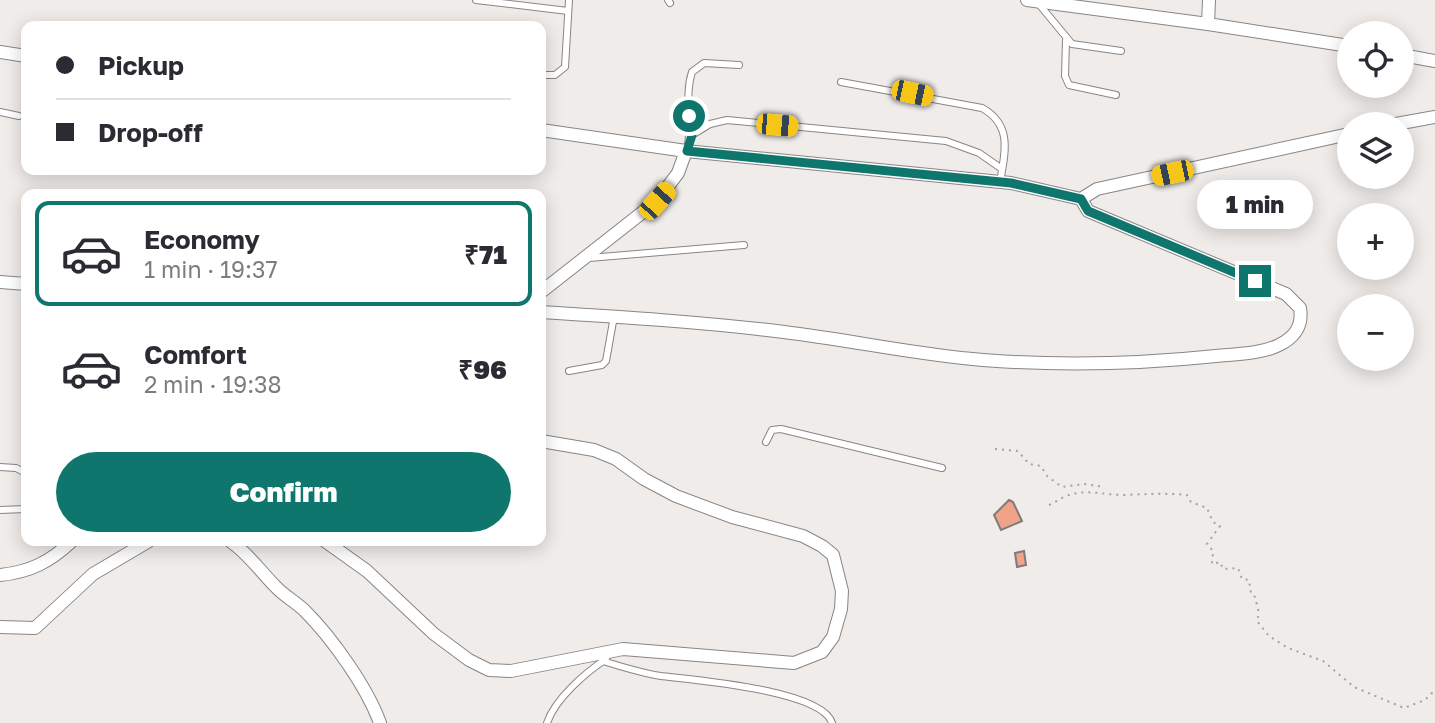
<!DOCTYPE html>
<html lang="en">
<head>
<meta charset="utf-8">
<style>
	body { margin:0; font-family:"Golos Text",sans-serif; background:#f7f7f7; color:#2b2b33; height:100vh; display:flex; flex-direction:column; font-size:26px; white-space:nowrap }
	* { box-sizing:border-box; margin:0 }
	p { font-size:23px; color:#7c7c81 }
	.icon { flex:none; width:38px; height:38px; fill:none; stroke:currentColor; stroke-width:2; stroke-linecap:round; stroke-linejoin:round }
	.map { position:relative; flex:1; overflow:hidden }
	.details { position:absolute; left:21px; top:189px; width:525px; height:357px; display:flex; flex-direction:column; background:#fff; border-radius:14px; box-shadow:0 4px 18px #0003 }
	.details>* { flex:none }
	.banner { position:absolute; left:21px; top:21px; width:525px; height:154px; border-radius:14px; box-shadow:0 4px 18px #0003; display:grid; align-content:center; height:154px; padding:0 35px; background:#fff }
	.buttons { position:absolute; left:1337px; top:21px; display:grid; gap:14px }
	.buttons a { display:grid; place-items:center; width:77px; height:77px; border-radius:50%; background:#fff; box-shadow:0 4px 18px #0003; font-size:35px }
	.end { position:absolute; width:32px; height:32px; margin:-16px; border:9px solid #0f766e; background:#fff; box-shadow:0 0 0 4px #fff }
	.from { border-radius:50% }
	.bubble { position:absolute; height:49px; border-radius:24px; background:#fff; box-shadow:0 4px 18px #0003; font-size:23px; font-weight:800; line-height:49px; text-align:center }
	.car { position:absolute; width:21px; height:42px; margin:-21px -10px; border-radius:9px; box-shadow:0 0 5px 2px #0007; background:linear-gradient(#f5c518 24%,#345 0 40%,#f5c518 0 76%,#345 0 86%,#f5c518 0) }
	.banner b { display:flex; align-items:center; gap:24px; height:66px; font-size:26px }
	.banner b+b { border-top:2px solid #e1e1e2 }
	.banner i { width:18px; height:18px; background:#2b2b33 }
	ul { padding:12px 0 0; list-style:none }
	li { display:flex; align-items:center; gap:21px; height:105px; margin:0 14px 10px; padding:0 21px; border:4px solid transparent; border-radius:14px }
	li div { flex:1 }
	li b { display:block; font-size:26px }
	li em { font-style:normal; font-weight:800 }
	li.current { border-color:#0f766e }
	li>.icon { width:63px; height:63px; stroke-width:1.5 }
	.action { display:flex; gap:14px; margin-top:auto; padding:14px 35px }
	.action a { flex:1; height:80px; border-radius:42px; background:#0f766e; color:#fff; font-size:28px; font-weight:800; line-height:80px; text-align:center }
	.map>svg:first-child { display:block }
</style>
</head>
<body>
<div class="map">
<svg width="1435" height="723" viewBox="0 0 1435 723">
	<rect width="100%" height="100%" fill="#f0ecea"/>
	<!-- building -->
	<path fill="#f0a389" stroke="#7f7b7a" stroke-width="2" d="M1009,500L1013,502L1022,521L1001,530L994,515Z
		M1024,551L1026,565L1017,567L1015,553Z"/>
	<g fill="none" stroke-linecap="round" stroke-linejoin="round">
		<!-- lane casing -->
		<g stroke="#898583" stroke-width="8">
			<path id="lane" d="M476,0L568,11
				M668,0L670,3
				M1038,3L1072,44L1121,51
				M1066,40L1065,76L1069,85L1116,95
				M541,75H555L565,67L569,0
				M841,82L982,108C1013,125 1005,153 1000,182
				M0,112L19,116
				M692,135L710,124L727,120L946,141L979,153L1002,169
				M686,151C695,125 683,99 692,72L704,63L739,65
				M589,258L744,245
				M569,371L602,365L606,361L614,316
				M766,442L772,430L781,429L942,468
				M0,467L16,468L26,473
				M0,510L26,509
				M603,661C622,667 642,673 661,676C694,680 822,690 832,723
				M547,723C555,699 585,673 606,659"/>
		</g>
		<!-- street casing -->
		<g stroke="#898583" stroke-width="14">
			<path id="street" d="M1027,0L1208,24L1349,46
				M1208,24L1209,0
				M0,52L26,56
				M1402,55L1435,61
				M1396,124L1435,117
				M541,130L686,151
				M1081,199L1097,189L1349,134
				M0,282L26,284
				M541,292L657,201L678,173L686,151L1011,183L1081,199
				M541,312C622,317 703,322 784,332C850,340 917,355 983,360C1061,366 1139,364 1216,356C1236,354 1261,354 1279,345C1295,337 1303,326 1300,308L1286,294L1088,211L1081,199
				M230,541C249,554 260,571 275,586C284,596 296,602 305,611C332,638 367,687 380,723
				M325,541L367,571L434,634L469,660L489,670L511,671L623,649L794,663L822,652L833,637L841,609L842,591L833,555L822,546L803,536L732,517L676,496L644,479L616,459L594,450L541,441
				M0,575C30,572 50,562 72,541
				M0,627L35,628L93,574L149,541"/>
		</g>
		<!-- path -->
		<path stroke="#a4a19f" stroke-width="2" stroke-dasharray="2 5" stroke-linecap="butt" d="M995,449L1018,451L1029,464L1041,466L1047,476L1062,487L1084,484L1099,486L1097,491
			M1049,505C1056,502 1062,497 1069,495C1087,489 1105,495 1123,495C1146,494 1167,493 1187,495L1191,502L1207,508L1213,522L1220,526L1207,544L1213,551L1212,564L1220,562L1223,569L1238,568L1242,579L1249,580L1251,594L1255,597L1259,613L1257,621L1269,636L1288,648L1323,661L1354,687L1404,708L1425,700L1435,690"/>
		<!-- lane -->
		<use href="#lane" stroke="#fff" stroke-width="6"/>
		<!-- street -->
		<use href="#street" stroke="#fff" stroke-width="12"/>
	</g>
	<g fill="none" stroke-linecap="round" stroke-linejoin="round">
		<!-- route -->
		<path stroke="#0f766e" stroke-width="9" d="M689,116L692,135L687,151L1011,183L1081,199L1088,211L1255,281"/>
	</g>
</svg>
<div class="buttons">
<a><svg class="icon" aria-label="locate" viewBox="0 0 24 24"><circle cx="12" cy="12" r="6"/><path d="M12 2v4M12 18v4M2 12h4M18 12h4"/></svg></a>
<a><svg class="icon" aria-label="layers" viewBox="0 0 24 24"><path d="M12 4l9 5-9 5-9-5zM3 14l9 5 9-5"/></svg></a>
<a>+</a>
<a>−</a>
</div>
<i class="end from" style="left:689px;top:116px"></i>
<i class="end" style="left:1255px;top:281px"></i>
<div class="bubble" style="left:1197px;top:180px;width:116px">1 min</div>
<i class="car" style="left:912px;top:93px;rotate:102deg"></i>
<i class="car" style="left:777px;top:125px;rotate:95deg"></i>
<i class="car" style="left:1172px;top:173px;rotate:258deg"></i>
<i class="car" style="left:657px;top:201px;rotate:42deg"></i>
<div class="banner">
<b><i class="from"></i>Pickup</b>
<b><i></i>Drop-off</b>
</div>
<section class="details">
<ul>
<li class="current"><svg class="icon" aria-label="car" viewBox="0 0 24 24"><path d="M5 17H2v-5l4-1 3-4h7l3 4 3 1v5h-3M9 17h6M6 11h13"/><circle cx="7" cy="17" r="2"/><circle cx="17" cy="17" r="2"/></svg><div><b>Economy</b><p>1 min · 19:37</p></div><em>₹71</em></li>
<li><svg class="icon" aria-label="car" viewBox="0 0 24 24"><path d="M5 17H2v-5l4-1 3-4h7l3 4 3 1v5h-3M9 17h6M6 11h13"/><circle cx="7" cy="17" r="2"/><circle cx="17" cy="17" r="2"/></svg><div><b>Comfort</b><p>2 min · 19:38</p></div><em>₹96</em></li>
</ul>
<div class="action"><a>Confirm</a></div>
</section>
</div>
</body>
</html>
